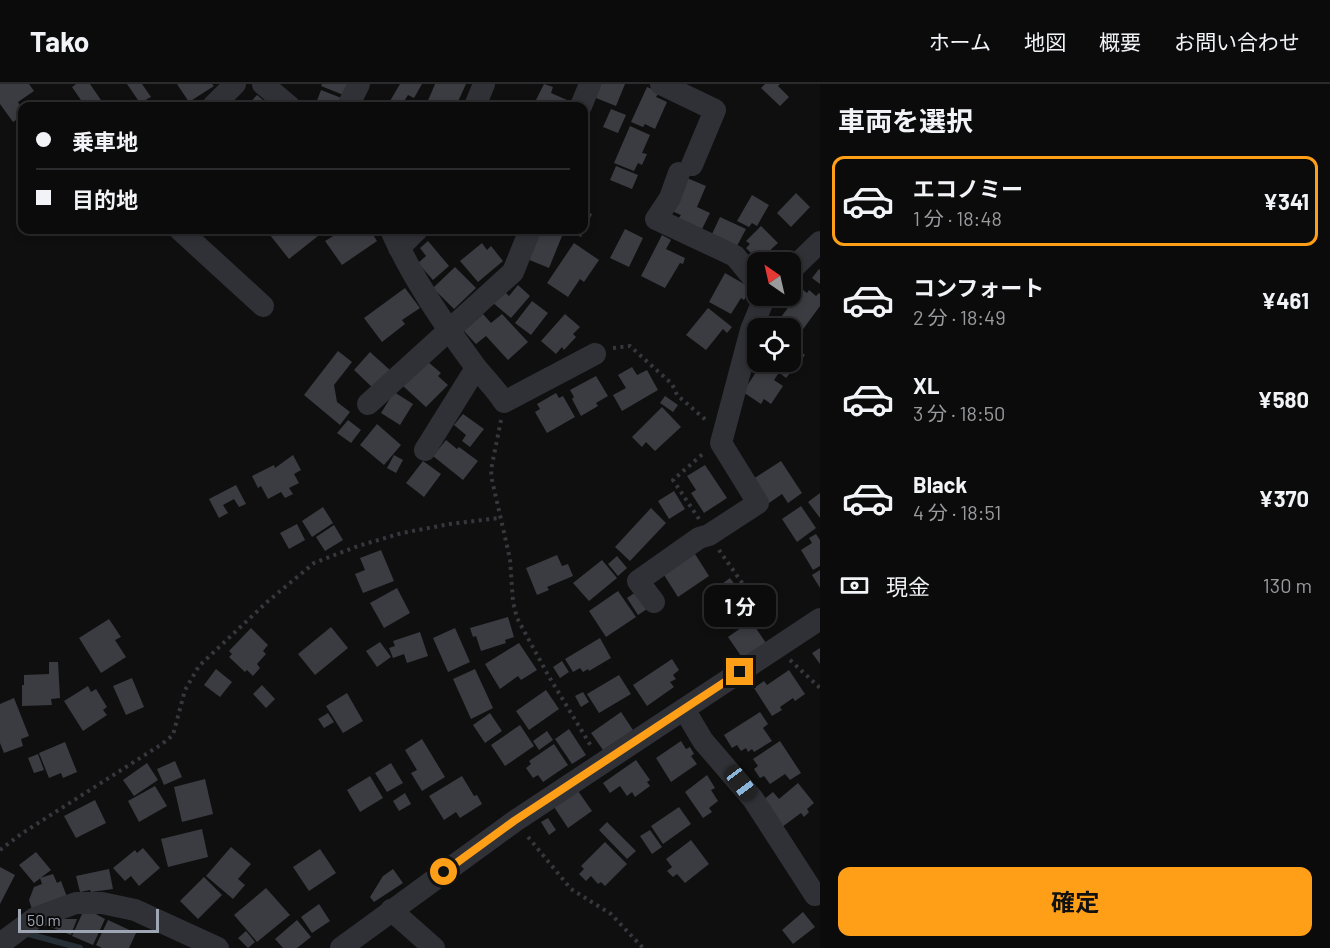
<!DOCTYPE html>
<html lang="ja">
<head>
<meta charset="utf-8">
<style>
	body { margin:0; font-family:Barlow,"Noto Sans JP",sans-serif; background:#141415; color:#f1f3f6; height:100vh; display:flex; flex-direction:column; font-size:22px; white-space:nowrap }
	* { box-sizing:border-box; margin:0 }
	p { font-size:20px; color:#9a9b9d }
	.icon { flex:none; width:33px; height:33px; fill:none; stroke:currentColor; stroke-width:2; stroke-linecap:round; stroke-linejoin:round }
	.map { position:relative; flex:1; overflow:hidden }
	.sheet { display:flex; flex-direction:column; background:#0b0b0c; width:510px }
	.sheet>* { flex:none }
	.banner { position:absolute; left:18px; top:18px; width:570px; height:132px; border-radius:12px; box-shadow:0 3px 9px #0003,0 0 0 2px #2b2b2d; display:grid; align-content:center; height:132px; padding:0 18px; background:#0b0b0c }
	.needle { width:39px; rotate:326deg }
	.fabs { position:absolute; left:747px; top:168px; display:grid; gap:12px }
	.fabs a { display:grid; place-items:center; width:54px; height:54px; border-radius:12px; background:#0b0b0c; box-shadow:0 3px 9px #0003,0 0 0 2px #2b2b2d; font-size:30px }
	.scale { position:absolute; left:18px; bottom:15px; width:141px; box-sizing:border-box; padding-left:6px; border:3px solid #9ea6b3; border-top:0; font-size:16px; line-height:21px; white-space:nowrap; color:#9ea6b3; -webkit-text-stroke:4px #0a0a0b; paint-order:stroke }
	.end { position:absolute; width:27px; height:27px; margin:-14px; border:8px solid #ff9f18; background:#111; box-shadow:0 0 0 3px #111 }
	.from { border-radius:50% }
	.bubble { position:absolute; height:42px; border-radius:12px; background:#0b0b0c; box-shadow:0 3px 9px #0003,0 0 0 2px #2b2b2d; font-size:20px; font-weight:700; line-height:42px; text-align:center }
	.car { position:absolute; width:18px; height:36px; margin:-18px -9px; border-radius:8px; box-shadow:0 0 4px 2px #0007; background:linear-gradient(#222 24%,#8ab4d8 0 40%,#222 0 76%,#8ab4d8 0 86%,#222 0) }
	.banner b { display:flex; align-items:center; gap:21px; height:57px; font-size:22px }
	.banner b+b { border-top:2px solid #2b2b2d }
	.banner i { width:15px; height:15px; background:#f1f3f6 }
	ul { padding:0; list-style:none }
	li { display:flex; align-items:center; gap:18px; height:90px; margin:0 12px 9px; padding:0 6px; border:3px solid transparent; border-radius:12px }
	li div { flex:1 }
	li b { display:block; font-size:22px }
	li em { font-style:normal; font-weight:700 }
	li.on { border-color:#ff9f18 }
	li>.icon { width:54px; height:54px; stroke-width:1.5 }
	h2 { padding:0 18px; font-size:27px; line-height:72px }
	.pay { display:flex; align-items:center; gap:15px; height:66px; padding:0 18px; font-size:22px }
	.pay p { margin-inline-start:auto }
	.action { display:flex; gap:12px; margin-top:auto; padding:12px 18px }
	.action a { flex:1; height:69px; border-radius:12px; background:#ff9f18; color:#111; font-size:24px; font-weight:700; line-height:69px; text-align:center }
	header { display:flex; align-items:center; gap:36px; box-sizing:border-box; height:84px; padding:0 30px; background:#0b0b0c; border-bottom:2px solid #2b2b2d }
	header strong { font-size:28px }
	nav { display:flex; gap:33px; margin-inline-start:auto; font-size:21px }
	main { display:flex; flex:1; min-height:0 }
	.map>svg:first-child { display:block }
</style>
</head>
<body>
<header>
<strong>Tako</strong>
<nav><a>ホーム</a><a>地図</a><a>概要</a><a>お問い合わせ</a></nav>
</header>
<main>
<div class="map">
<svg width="820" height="864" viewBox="0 0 820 864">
	<rect width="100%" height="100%" fill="#0f0f10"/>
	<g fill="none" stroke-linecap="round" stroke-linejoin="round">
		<!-- stream -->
		<path stroke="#252f35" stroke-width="6" d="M25,849L80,864"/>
	</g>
	<!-- building -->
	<path fill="#3b3c41" d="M0,0H29L34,7L18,18L22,25V32L13,38L0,20Z
		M76,0H90L103,19L98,22H85L72,3Z
		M127,0H142L151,13L140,19Z
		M177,0H212L214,2L189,18Z
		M322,0H350L346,12L321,2Z
		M400,0H422L414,14L408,11L401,22H387Z
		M435,0H466L456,22L444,19L443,22H437L427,19Z
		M544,0L553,3L551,9L567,16L564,22H533Z
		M601,0H625L616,22L596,14Z
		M765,0H780L778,2L789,13L780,22L761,4Z
		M647,3L659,8L656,13L667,18L655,45L645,40L643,43L631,38Z
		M321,6L344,15L342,22H315Z
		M257,11L270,22H247Z
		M494,16L508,22H491Z
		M611,25L626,31L618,49L603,43Z
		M630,42L650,51L642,69L647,70L642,81L638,79L634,87L614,79Z
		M616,82L638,91L632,105L610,96Z
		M687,94L706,102L697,123L710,129L702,145L678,135L681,131L672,127Z
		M796,109L810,123L791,143L777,129Z
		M752,111L769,121L757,142L752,139L749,143L737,137Z
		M584,127L592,130L581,153L565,146H584Z
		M720,133L746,145L737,162L712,150Z
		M761,142L778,159L763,173L761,171L757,175L746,164L750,160L746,157Z
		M625,145L643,154L629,183L610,174Z
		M266,146H312L318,152L289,175Z
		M343,146H370L377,157L342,181L325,157Z
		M540,146H547L562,152L549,184L527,175Z
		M662,151L671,156L666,165L685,174L683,180L680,179L665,204L641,192Z
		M428,157L449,182L433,196L418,179L426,172L420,164Z
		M482,159L487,166L491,162L503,177L478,198L460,177Z
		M574,159L599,176L584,198L580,195L568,213L547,199Z
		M455,183L476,204L454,225L433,204Z
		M819,185L820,186V200L812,194Z
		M725,189L751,204L744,216L741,214L731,230L709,218Z
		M518,201L530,212L511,234L492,218L503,206L509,212Z
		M798,202L807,209L809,206L816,212L819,209L820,210V222L801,248L781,233L797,212L793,208Z
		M405,204L420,224L402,236L405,240L382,258L364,234Z
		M532,217L548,229L531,251L515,239Z
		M708,224L732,243L727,249L723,245L706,266L686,251Z
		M483,230L491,239L502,230L528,258L508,276L486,252L476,260L464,247Z
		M565,230L580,243L573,250L576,253L564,266L562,263L556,270L541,257Z
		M790,259L805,271L786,294L766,278H790Z
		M338,267L352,278L334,301L337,318L350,328L340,341L304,311Z
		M370,268L391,287L374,305L354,286Z
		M427,277L441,289L438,292L448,301L426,323L403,302Z
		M762,279L778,290L774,296L783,302L771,320L764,315L761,320L743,308Z
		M632,283L637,291L647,286L658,306L622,327L613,311L626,304L618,291Z
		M596,292L608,312L596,319L598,322L581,332L572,315L574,313L570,306Z
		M394,308L413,320L400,341L381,329Z
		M556,309L559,314L563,312L575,333L547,349L535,328L540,325L537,320Z
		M665,312L678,321L673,328L660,319Z
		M662,323L681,343L655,367L646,358L642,363L632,353Z
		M463,330L484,345L470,363L462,357L466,351L454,341Z
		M348,336L361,346L351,359L337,349Z
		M377,340L401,361L384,381L360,361Z
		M446,356L457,365L459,363L478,377L463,396L433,372Z
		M293,371L301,386L294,390L299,399L289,404L293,410L285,414L281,408L268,415L261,402L258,404L252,392L274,381L275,384Z
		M394,371L403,376L396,389L387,384Z
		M423,377L441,390L424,413L406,399Z
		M781,377L802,409L788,419L782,410L769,419L753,395Z
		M705,381L727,414L704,429L691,409L696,406L687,392Z
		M236,401L246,420L239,423L234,415L223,421L228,429L219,434L209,415Z
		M674,407L685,425L669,435L658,417Z
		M820,409V434L808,418Z
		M801,422L816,444L797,458L782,435Z
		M323,423L333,439L312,453L302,437Z
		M651,424L666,439L630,477L615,463Z
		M297,440L305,456L289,465L280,449Z
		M334,441L343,456L325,467L316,453Z
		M816,450L820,456V482L813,486L801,466L812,459L809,454Z
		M381,466L394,497L363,509L355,490L365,486L360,474Z
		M695,470L709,492L678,513L664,491Z
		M557,471L562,482L568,480L573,492L547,503L549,506L537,511L526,484Z
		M617,472L627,484L618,492L608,480Z
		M602,476L617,494L589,517L573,499Z
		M820,486V504L812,491Z
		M730,494L744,513L718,532L704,513Z
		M397,504L410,529L384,544L370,519Z
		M618,507L636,533L606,553L589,527Z
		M636,508L647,525L638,531L627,514Z
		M508,533L514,553L505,556L506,559L481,567L476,552L473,553L470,544Z
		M109,535L121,553L115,556L126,573L101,589L79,554Z
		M751,537L766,559L743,575L728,553Z
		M331,543L348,564L315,591L298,570Z
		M251,544L268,561L263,567L266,570L257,580L260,584L253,592L247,586L245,588L229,573L232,570L229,567Z
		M455,544L470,578L448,588L433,554Z
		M420,548L428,572L407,579L404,570L393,574L389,564L395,562L393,557Z
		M600,554L611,574L589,587L588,585L583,588L580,584L573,588L565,575Z
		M380,558L391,573L377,583L366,567Z
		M519,559L537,586L521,596L518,592L500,605L485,580Z
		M820,564V580L812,569Z
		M672,575L679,586L673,591L676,595L670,598L674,603L647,622L633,601Z
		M562,577L569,588L560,594L553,583Z
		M49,578H58L60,614L51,615L52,621L22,622V601H24V591L49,590Z
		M216,585L232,598L220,613L204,601Z
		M475,585L493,624L471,635L453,595Z
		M789,586L805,610L795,617L793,614L780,623L782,626L772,632L754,604L764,597L767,601Z
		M619,591L631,610L599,629L587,610Z
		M132,594L144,623L126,631L113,602Z
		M262,601L275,615L266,624L253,610Z
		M88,602L91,608L96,605L107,623L103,626L107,631L83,647L64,617Z
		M546,606L559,625L529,646L516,627Z
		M583,608L589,618L581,623L575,612Z
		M347,609L363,637L343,649L326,622Z
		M14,614L29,652L21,655L23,662L4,669L0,659V620Z
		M621,628L633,646L603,666L591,649Z
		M760,628L768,640L763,644L772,657L754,668L752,665L748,668L746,664L741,667L737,661L732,664L724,651Z
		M328,629L334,638L324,644L318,635Z
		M490,629L502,647L485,659L473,641Z
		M520,641L534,662L505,682L491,661Z
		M569,645L586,671L572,680L555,655Z
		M547,647L553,656L539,666L533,657Z
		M422,655L445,693L422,707L411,689L417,686L405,666Z
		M681,657L686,665L690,663L694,670L691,672L697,680L671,698L656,674Z
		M780,657L801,689L790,696L785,690L770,700L764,692L760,694L754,685L758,682L753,675Z
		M65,658L77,688L63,694L61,689L49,694L39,669Z
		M554,660L568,681L543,698L538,691L533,694L526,684L531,680L529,677Z
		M38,670L44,686L34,689L28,674Z
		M636,676L650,696L647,698L650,702L635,713L632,708L627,712L620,702L610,709L603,699Z
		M175,677L182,693L164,701L157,685Z
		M147,679L158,696L134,712L123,696Z
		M391,679L403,699L387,708L375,689Z
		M707,691L715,704L711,706L718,717L709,724L712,728L703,734L685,708Z
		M370,692L383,714L360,728L347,706Z
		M462,692L474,712L477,711L482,720L460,734L456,728L444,736L429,712Z
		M205,695L213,730L182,738L174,703Z
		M798,699L814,719L807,725L809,728L804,733L801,729L782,743L762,717L773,708L779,715Z
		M155,702L167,722L139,738L128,717Z
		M578,707L592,727L568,744L554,723Z
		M405,709L411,720L399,727L393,717Z
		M95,716L106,739L76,754L64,732Z
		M679,723L691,740L663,760L651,742Z
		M548,734L556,746L549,751L541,738Z
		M607,738L636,767L627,775L599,746Z
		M202,745L208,773L168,783L161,755Z
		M650,746L662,763L652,770L640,752Z
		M691,756L709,780L685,799L677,790L673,793L667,787L672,783L666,775Z
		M605,758L627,780L605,802L601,798L598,800L591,792L586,797L579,790L584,785L581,782Z
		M231,763L251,780L238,795L245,801L233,815L206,792Z
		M143,764L160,784L139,802L131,792L125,797L113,784L135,766L137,769Z
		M320,765L336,789L309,807L293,783Z
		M36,768L51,786L34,799L19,781Z
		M0,783L15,791L0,820Z
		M109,785L113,805L91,808L90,806L80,808L76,792Z
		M393,785L403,799L374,818L370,813L383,792Z
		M53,790L57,799L61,797L67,813L32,825L29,816L34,803L42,800L40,794Z
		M204,793L222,811L198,835L180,817Z
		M266,804L290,831L257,858L234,831Z
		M319,820L330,837L312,849L301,833Z
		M803,828L815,843L793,860L782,846Z
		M94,829L105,835L93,861L72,852L82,830Z
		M60,835H77L71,851L48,842Z
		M108,836L136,849L129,864H102L96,861Z
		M297,836L311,853L297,864H283L275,855Z
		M246,847L255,858L248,864L238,854Z"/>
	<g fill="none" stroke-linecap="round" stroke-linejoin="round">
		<!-- path -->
		<path stroke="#36383d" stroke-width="4" stroke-dasharray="3 4.5" stroke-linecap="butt" d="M613,264L630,262L672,300L677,311L707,337
			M501,336L491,386L492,396L510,475L513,518L517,534L548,591L591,662
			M699,435L673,396L705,368
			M719,466L764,530L770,545
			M790,576L820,604
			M528,753L571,805L611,830L643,864
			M0,766L21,750L162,660L173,651L185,606L199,582L267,518L314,479L358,462L402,449L450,440L499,434"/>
		<!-- minor -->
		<path stroke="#303136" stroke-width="22" d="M263,0L289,22
			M661,0L715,26L692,81
			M213,22L235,0
			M348,22L359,0
			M475,22L484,0
			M581,22L590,0
			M679,89L670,114L656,135L735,172L758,200
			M180,146L263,222
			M391,146C412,194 444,240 475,282C485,295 496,305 504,318L595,270
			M399,164L417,146
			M790,187L820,158
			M368,320L513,188L530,146
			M425,366L476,284
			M654,518L638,497L699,454L709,451L758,419L721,359L751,246L765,212
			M684,625L703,657L753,715L815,811
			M391,826L434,864
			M0,860L35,834L76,819H102L135,826L218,864
			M341,864L515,737L820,535"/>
	</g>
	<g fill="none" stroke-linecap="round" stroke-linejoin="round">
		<!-- route -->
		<path stroke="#ff9f18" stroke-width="8" d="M444,788L514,737L740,588"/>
	</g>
</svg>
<div class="fabs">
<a><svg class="needle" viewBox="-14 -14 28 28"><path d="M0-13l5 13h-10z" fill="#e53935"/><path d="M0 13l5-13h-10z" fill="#9a9b9d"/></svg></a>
<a><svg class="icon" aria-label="locate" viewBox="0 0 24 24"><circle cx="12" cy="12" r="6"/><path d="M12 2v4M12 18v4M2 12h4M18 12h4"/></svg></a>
</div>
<div class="scale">50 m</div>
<i class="end from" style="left:444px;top:788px"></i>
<i class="end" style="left:740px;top:588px"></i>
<div class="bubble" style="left:704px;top:501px;width:72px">1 分</div>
<i class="car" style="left:741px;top:699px;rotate:143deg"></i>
<div class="banner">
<b><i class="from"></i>乗車地</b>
<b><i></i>目的地</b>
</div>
</div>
<section class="sheet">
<h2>車両を選択</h2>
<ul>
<li class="on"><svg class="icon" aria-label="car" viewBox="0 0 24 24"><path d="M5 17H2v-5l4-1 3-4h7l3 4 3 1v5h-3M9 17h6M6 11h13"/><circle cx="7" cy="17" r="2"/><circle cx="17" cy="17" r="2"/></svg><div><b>エコノミー</b><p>1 分 · 18:48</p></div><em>¥341</em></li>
<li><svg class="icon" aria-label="car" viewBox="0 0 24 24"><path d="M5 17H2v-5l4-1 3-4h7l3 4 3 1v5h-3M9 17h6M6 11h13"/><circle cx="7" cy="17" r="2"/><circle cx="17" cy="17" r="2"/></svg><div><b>コンフォート</b><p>2 分 · 18:49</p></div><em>¥461</em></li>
<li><svg class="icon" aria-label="car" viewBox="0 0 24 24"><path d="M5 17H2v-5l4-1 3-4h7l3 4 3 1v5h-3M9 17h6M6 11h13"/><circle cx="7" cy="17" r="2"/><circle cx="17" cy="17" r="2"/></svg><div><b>XL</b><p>3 分 · 18:50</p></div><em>¥580</em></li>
<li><svg class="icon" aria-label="car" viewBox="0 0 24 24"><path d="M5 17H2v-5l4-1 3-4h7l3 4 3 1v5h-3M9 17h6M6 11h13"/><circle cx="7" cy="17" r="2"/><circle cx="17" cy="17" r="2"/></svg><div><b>Black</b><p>4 分 · 18:51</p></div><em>¥370</em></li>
</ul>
<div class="pay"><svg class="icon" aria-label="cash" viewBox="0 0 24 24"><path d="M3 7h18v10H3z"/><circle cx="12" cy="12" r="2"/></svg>現金<p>130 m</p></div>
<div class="action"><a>確定</a></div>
</section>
</main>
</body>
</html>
